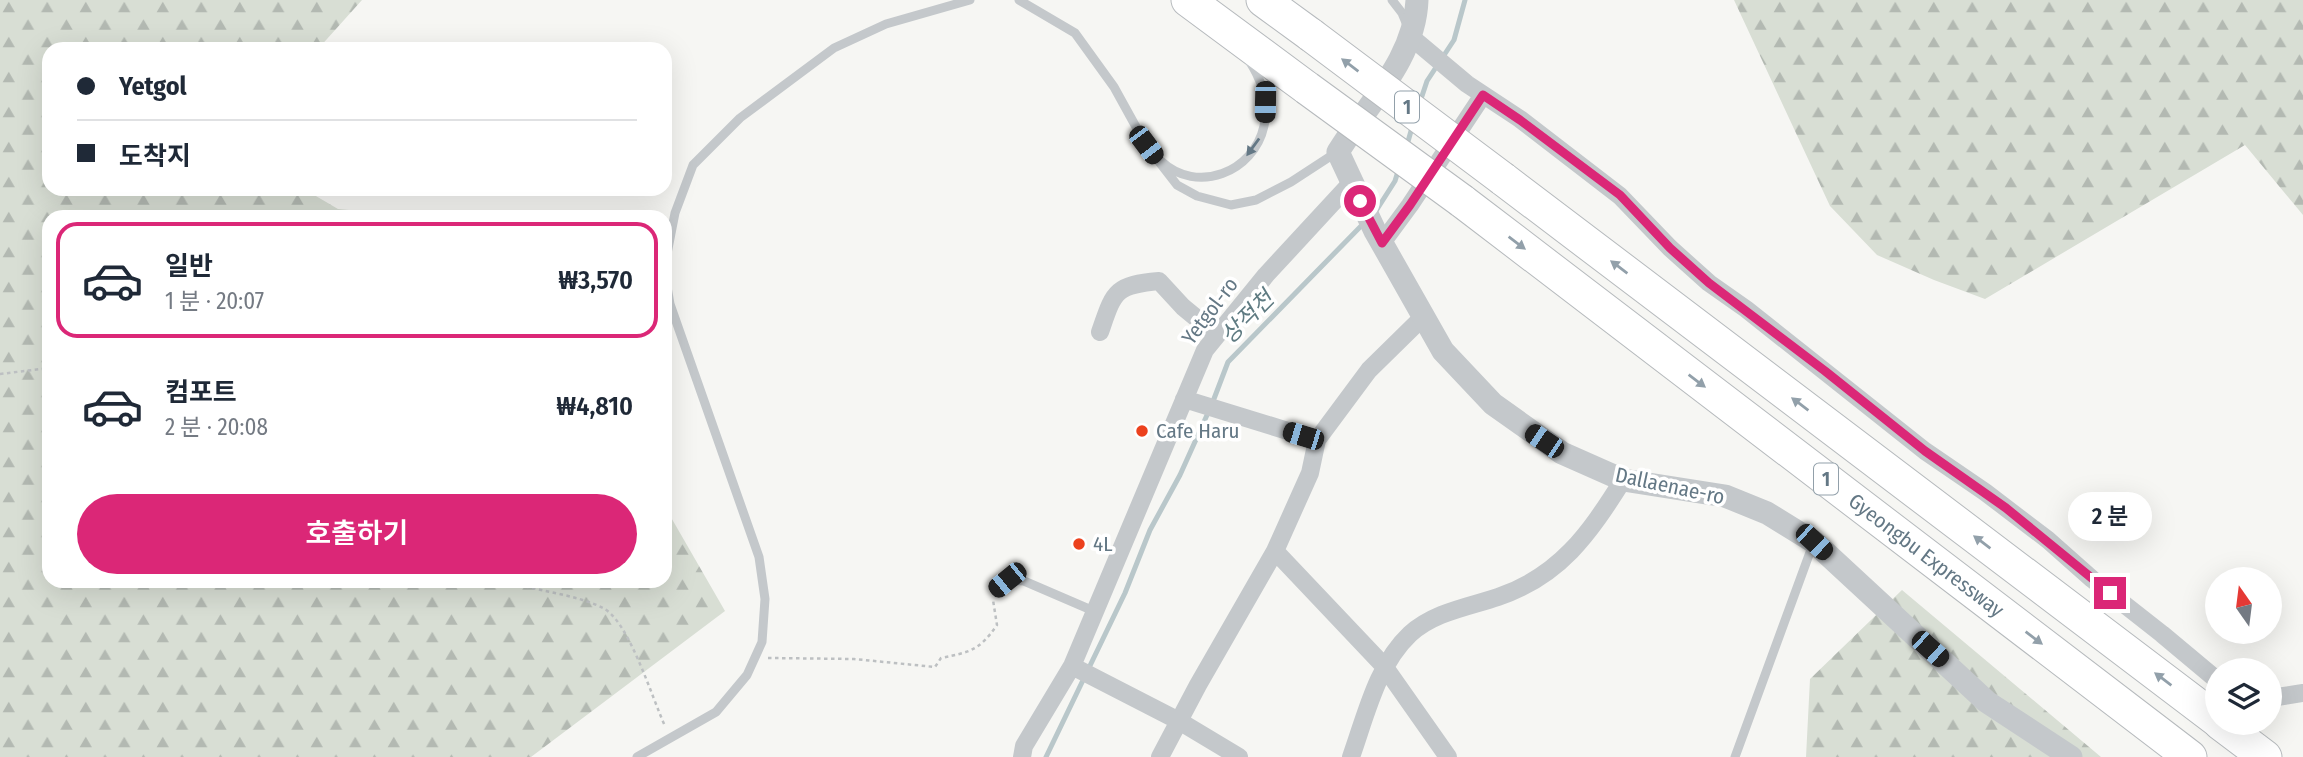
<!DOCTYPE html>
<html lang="ko">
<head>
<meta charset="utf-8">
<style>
	body { margin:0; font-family:"Fira Sans Condensed","Noto Sans KR",sans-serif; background:#f6f6f7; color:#1f2937; height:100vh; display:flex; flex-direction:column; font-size:26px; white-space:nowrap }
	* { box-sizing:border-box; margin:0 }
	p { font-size:23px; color:#747a83 }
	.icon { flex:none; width:38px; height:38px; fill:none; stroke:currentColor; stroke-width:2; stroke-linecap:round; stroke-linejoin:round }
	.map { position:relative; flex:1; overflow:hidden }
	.sheet { position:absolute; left:42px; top:210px; width:630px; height:378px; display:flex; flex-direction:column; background:#fff; border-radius:21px; box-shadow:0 7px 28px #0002 }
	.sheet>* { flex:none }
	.hud { position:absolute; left:42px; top:42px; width:630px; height:154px; border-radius:21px; box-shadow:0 7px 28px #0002; display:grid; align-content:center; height:154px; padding:0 35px; background:#fff }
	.needle { width:46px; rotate:346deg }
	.tools { position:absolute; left:2205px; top:567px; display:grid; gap:14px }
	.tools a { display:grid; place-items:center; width:77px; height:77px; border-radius:50%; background:#fff; box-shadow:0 7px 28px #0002; font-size:35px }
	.end { position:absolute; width:32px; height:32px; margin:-16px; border:9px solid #db2777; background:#fff; box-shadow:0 0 0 4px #fff }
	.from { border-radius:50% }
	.bubble { position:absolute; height:49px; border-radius:24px; background:#fff; box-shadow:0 7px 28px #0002; font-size:23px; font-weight:600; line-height:49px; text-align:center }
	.car { position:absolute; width:21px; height:42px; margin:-21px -10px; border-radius:9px; box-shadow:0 0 5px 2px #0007; background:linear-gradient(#222 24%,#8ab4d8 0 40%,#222 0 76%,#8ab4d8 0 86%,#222 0) }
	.hud b { display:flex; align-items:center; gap:24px; height:66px; font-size:26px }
	.hud b+b { border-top:2px solid #e0e1e3 }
	.hud i { width:18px; height:18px; background:#1f2937 }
	ul { padding:12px 0 0; list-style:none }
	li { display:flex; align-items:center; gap:21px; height:116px; margin:0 14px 10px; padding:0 21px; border:4px solid transparent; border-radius:21px }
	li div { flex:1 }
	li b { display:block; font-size:26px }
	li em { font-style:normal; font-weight:600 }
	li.on { border-color:#db2777 }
	li>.icon { width:63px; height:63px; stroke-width:1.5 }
	.button { display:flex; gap:14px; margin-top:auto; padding:14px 35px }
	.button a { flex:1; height:80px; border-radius:42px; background:#db2777; color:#fff; font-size:28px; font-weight:600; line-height:80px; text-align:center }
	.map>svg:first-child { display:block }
</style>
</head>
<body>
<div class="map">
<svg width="2303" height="757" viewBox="0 0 2303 757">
	<defs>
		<pattern id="forest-firs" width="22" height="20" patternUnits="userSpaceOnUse" patternTransform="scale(1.75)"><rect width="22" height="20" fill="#d8ded4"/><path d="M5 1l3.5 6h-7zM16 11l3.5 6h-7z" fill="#b3b9b2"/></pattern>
	</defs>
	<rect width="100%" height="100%" fill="#f6f6f3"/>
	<!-- forest -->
	<path fill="url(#forest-firs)" d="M0,0H362L318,49H49V189H304L338,209L426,217H49V581H665V507L725,611L531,757H0Z
		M1734,0H2303V215L2245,145L1985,299L1934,280L1877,255L1830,206Z
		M1902,590L2101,757H1806L1810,679Z"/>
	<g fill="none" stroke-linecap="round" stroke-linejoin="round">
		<!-- stream -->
		<path stroke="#b9c7ca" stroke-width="5" d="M1420,102L1427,81L1454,40L1465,0
			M1407,145L1413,124
			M1374,214L1395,181L1399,168
			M1046,757L1125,593L1150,530L1180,475L1212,404L1228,362L1364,223"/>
		<!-- motorway casing -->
		<g stroke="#b6babd" stroke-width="35">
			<g id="motorway">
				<path d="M1188,0L1307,88"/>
				<path d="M1263,0L1311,35"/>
				<path d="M1503,179L2217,720"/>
				<path id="s1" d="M1462,201L2190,757"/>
				<path d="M2220,723L2265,757"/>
			</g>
		</g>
		<!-- path -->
		<path stroke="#bdc0c2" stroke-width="2.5" stroke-dasharray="3.5 3.5" stroke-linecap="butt" d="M0,374L49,368
			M505,581C536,591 575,594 603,608C629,621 652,698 665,726
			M768,658L854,659L935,667L941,658C970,652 979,651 997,625L993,600"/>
		<!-- service -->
		<path stroke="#c4c8cb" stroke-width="9" d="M1019,0L1075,33L1114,87L1146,145L1177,185L1197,196L1231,205L1256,200L1291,182L1337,152
			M1392,0L1402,13L1407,25
			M1161,161C1197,195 1254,172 1264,126C1269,104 1262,81 1250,62
			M665,264L675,213L693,165L740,118L834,48L886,24L970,0
			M996,589L1007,580L1024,581L1096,612
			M637,757L716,712L747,675L762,642L765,599L759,557L670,304L665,275
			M1735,757L1813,544"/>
		<!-- minor -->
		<path stroke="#c4c8cb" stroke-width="18" d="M1411,37L1467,84L1520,119L1620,196L1670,248L1709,283L1746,309L1925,451L1985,492L2048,540L2092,579L2162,634L2217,680
			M1382,243L1410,205L1483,95
			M1100,332C1114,292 1114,285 1159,281L1183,307L1217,335
			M1184,399L1317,440
			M1275,551L1384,666L1448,757
			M1072,666L1179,721L1239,757
			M2270,698L2303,693
			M1022,757L1024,746L1072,666L1205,350L1266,275L1351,183
			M1160,757L1198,685L1275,551L1310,473L1317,440L1369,370L1423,317
			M1351,757C1366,715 1377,665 1410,634C1434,612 1468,607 1498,597C1560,576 1589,534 1623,480"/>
		<!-- tertiary -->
		<path stroke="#c4c8cb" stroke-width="23" d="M1417,0C1415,59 1367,104 1338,152L1375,231L1443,351L1493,404L1562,453L1623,480L1725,496L1767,513L1814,542L1987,702L2071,757"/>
		<!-- motorway -->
		<use href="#motorway" stroke="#fff" stroke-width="33"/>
		<!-- motorway-bridge casing -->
		<g stroke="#b6babd" stroke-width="35" stroke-linecap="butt">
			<path id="motorway-bridge" d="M1311,35L1503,179
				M1307,88L1462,201"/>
		</g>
		<!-- motorway-bridge -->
		<use href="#motorway-bridge" stroke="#fff" stroke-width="33"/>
	</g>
	<!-- one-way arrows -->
	<defs><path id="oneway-solid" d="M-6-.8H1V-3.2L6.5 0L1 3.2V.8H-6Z" transform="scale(1.75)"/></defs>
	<g fill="#92a0aa">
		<use href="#oneway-solid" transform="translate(1350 65) rotate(-143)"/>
		<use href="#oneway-solid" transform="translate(1517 243) rotate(37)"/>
		<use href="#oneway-solid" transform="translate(1619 267) rotate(-143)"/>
		<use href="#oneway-solid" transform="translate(1697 381) rotate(37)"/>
		<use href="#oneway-solid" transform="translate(1800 404) rotate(-143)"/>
		<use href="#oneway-solid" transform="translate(1982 542) rotate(-143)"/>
		<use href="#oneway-solid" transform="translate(2034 638) rotate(37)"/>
		<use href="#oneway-solid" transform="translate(2163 679) rotate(-143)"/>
	</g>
	<use fill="#647885" href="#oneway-solid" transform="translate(1253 147) rotate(126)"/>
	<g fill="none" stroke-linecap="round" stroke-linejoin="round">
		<!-- route -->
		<path stroke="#db2777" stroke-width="9" d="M1360,201L1382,243L1410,205L1483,95L1520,120L1620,195L1670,248L1709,283L1825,371L1925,451L2006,508L2110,593"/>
	</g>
	<!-- markers -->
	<g fill="#ec411d" stroke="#fff" stroke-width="2.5">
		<circle cx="1142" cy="431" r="7"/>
		<circle cx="1079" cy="544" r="7"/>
	</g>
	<g text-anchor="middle" stroke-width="7" stroke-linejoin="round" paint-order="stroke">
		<!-- shield labels -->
		<g fill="#fff" stroke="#92a0aa" stroke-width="2">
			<rect x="1395" y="91.5" width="24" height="31" rx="5"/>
			<rect x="1814" y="463.5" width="24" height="31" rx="5"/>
		</g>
		<g font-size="19" font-weight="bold" fill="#647885">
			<text x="1407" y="114">1</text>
			<text x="1826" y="486">1</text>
		</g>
		<!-- street labels -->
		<g font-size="21" fill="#647885" stroke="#fff">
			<text transform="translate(1210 311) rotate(-53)" y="7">Yetgol-ro</text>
			<text transform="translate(1670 486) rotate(12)" y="7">Dallaenae-ro</text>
			<text dy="7" stroke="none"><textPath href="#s1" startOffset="584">Gyeongbu Expressway</textPath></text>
		</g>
		<!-- poi labels -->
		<g font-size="21" fill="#647885" stroke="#fff" text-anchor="start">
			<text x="1156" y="438">Cafe Haru</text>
			<text x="1093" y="551">4L</text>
		</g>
		<!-- water labels -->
		<g font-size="23" font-style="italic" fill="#5f7b82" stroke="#fff">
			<text transform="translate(1247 317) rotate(-45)" y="8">상적천</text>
		</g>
	</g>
</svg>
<div class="tools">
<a><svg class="needle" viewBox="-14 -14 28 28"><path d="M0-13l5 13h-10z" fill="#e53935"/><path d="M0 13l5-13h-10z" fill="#747a83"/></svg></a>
<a><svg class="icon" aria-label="layers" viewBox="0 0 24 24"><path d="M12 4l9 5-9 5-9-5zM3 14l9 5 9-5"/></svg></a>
</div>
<i class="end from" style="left:1360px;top:201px"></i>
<i class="end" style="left:2110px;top:593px"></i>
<div class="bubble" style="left:2068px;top:492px;width:84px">2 분</div>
<i class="car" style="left:1265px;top:102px;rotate:181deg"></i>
<i class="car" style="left:1146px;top:145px;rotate:143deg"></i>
<i class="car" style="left:1303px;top:436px;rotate:287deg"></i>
<i class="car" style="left:1544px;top:441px;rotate:304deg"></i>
<i class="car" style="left:1814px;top:542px;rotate:133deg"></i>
<i class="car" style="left:1007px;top:580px;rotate:231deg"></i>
<i class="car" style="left:1930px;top:649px;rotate:132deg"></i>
<div class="hud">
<b><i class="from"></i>Yetgol</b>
<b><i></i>도착지</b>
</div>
<section class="sheet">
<ul>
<li class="on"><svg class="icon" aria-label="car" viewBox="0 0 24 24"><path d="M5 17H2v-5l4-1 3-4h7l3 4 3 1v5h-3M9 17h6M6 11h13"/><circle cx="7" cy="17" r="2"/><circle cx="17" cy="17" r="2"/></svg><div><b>일반</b><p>1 분 · 20:07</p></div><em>₩3,570</em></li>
<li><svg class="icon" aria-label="car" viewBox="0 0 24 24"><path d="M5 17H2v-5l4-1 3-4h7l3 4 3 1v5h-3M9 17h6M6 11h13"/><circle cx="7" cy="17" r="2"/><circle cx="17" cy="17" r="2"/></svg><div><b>컴포트</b><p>2 분 · 20:08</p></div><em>₩4,810</em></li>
</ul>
<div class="button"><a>호출하기</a></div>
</section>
</div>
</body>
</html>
